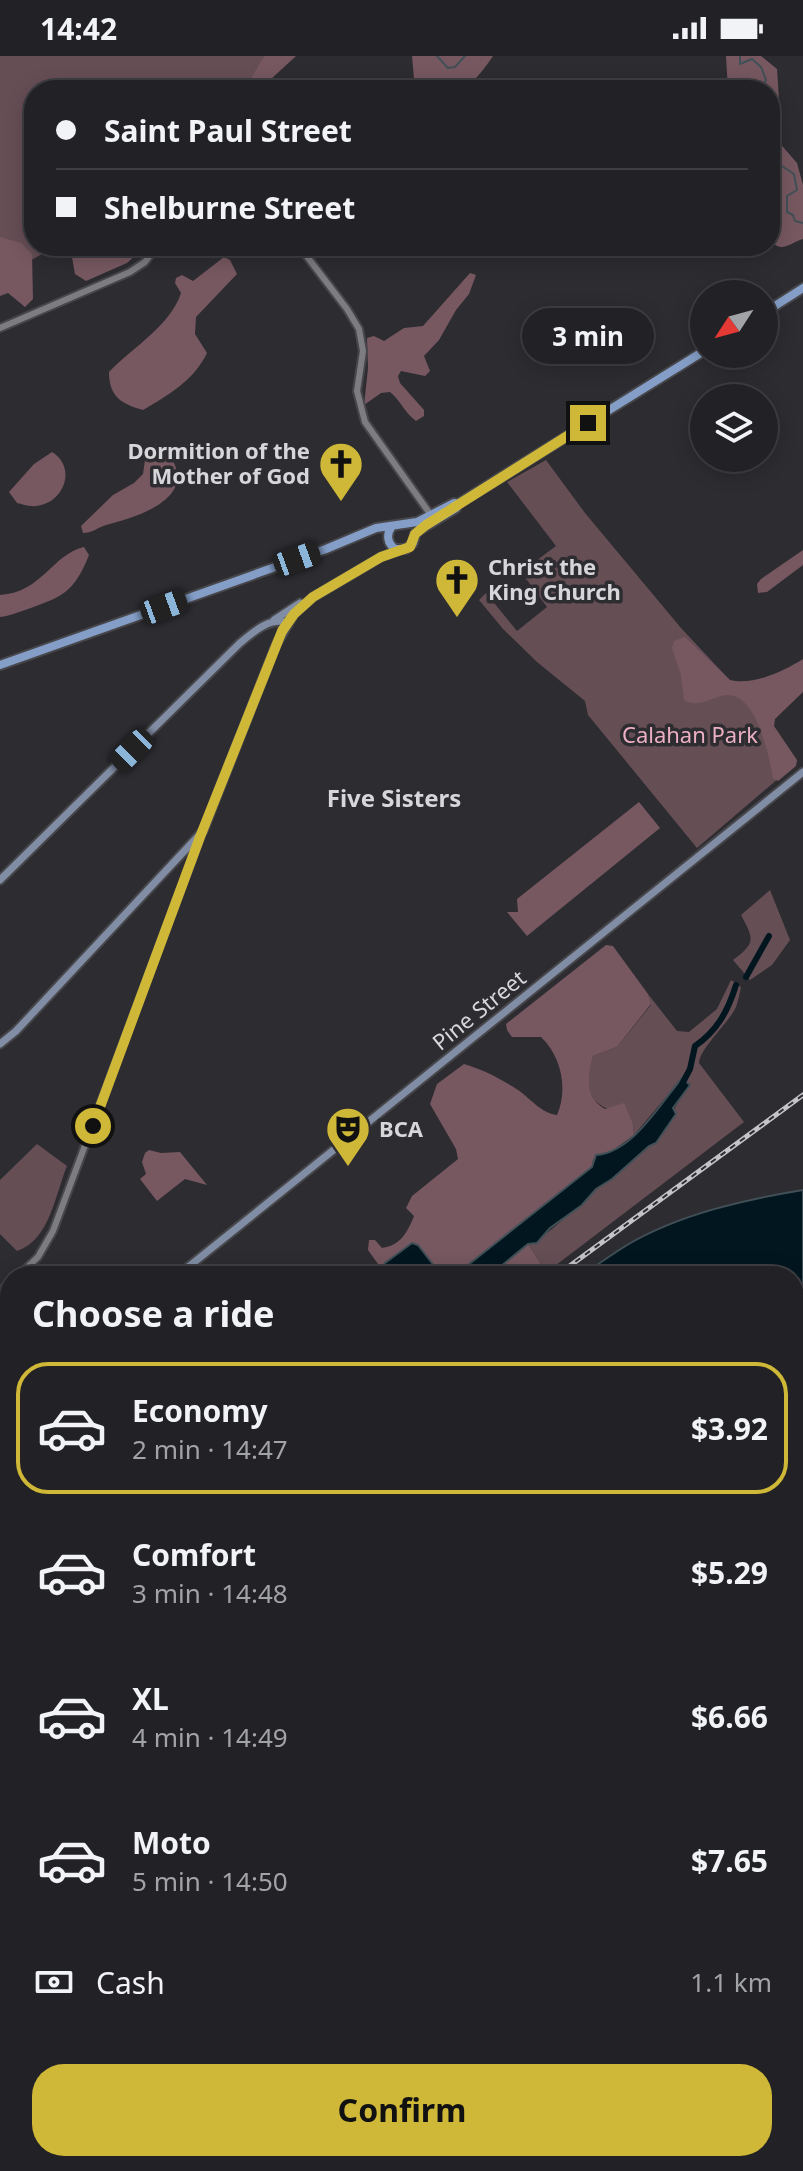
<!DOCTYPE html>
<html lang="en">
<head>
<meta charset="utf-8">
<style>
	body { margin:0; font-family:"Noto Sans",sans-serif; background:#2a292d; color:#f1f3f6; height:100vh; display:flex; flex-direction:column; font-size:30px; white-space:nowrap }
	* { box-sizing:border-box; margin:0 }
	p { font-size:26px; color:#a2a3a7 }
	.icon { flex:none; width:44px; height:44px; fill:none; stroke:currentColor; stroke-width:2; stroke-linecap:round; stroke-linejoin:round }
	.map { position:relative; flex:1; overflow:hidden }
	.side { position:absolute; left:0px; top:1210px; width:804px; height:906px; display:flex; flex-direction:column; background:#222125; border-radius:32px 32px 0 0; box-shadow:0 4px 20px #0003,0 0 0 2px #3f3e42 }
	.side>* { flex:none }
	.guide { position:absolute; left:24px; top:24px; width:756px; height:176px; border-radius:32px; box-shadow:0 4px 20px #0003,0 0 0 2px #3f3e42; display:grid; align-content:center; height:176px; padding:0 32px; background:#222125 }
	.needle { width:52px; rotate:234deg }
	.fabs { position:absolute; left:690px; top:224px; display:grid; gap:16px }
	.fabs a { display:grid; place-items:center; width:88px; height:88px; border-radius:50%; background:#222125; box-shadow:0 4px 20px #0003,0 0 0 2px #3f3e42; font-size:40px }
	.end { position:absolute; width:36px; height:36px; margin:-18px; border:10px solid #cfb837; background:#111; box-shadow:0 0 0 4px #111 }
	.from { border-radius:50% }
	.bubble { position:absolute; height:56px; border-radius:28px; background:#222125; box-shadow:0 4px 20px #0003,0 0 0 2px #3f3e42; font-size:26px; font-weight:700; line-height:56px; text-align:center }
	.car { position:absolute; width:24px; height:48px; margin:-24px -12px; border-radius:10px; box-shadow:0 0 6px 2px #0007; background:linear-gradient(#222 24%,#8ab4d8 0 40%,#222 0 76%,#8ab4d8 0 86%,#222 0) }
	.guide b { display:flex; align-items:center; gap:28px; height:76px; font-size:30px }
	.guide b+b { border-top:2px solid #3f3e42 }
	.guide i { width:20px; height:20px; background:#f1f3f6 }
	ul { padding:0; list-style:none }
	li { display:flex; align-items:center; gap:24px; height:132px; margin:0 16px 12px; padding:0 16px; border:4px solid transparent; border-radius:32px }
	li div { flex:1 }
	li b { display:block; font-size:30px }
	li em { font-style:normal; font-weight:700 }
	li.current { border-color:#cfb837 }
	li>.icon { width:72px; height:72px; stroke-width:1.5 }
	h2 { padding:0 32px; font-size:36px; line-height:96px }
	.pay { display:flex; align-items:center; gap:20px; height:88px; padding:0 32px; font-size:30px }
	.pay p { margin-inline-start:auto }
	.action { display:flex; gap:16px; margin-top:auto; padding:16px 32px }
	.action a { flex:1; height:92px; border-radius:32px; background:#cfb837; color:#111; font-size:32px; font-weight:700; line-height:92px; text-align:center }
	.status { display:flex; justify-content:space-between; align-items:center; height:56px; padding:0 40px; background:#222125; direction:ltr }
	.status svg { height:22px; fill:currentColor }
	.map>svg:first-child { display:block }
</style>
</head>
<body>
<div class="status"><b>14:42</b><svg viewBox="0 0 49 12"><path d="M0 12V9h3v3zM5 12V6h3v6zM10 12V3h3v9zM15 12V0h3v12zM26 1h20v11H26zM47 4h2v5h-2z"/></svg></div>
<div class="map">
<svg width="803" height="2115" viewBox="0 0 803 2115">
	<rect width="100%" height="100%" fill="#2d2c31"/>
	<!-- green -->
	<path fill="#664e55" d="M0,0H288L253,34H34V190H56L0,222Z
		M546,404L585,457L681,572L739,634L793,710L697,792L588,659L585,645L537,606L503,573L479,544L486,537L517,575L547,551L521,516L556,490L507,426Z
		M770,834L790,884L772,909L750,924L733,904C756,887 754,883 741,859Z
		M731,924L741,931C740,937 738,945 736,951C728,968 700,992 699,1007L744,1066L543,1219V1211L528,1188C542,1186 582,1146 594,1134C611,1119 632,1108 647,1091C664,1073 675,1049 690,1029L682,1022L634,1079L633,1068L627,1059C589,1050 583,1037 593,1000L617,991L651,949L648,938L677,975L689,976L717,953Z
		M37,1088L67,1110C55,1139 50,1184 17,1195L0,1178V1124Z"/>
	<!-- forest -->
	<path fill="#775861" d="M265,0H296L270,24L268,34H240C251,28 256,11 265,0Z
		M412,0H493C465,41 461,34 415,34Z
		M726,0H761L777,13L780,59L772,69L770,76L797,107L803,129V183C790,187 781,198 770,184V34H728Z
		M0,181L21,187L32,198L33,243L25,251L8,237L0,240Z
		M70,190H146L127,207L86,225L75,218Z
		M224,201L230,204L237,218L196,261L195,278L207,297C194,324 169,339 143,354C122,348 109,341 109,316C132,292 171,269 181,237L175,227L176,222L182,219L193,225Z
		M470,217L476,219L469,238L456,254L439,284L424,300L430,315L425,320L401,315L398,320L400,327L424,354V360L416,365C404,356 401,345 390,336L381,337L364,349L368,312L367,282L374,280L384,285L404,272L423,270Z
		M160,388C208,437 146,459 106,469C97,472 92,477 83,477L81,470L113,439L134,427L143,418L146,397L152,389Z
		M52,396C78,412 63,448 36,450C30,451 22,448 17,447L9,436L34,408Z
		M84,491L89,499C74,537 62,541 25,554C16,557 9,560 0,561V539C43,536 51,499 84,491Z
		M803,494V509L767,536L758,537L757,528L761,523Z
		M685,581L730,624C753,630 784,615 803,603V636L775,663L774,670L797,704L796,710L778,725L773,722C769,699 756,636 726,639C710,641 700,653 684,644L681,619L672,592L674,585Z
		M639,746L660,772L527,880L507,856H518L517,843Z
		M606,889L613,890L648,938L651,948L617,991L593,1000C588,1021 584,1041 605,1053L624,1047L633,1068L634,1079L605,1100L601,1099L593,1104L592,1111L454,1220H442L418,1189L383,1215L368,1194L369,1184H375L382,1192C401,1189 407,1177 414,1160L406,1152L412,1140L458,1103L456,1093L430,1048L437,1028L464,1008C484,1014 501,1023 518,1034C531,1043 541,1057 557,1059C568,1034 562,1001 541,981H512L507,974L506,968Z
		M149,1094L161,1097L180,1096L207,1129L185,1123L157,1145L140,1123L146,1118L142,1106L145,1097Z
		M528,1188L543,1211V1219L489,1220Z"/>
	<!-- water -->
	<path fill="#01161f" stroke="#415057" stroke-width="2" d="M682,1022L690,1029L673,1052L676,1058L656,1087L649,1090L612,1123L596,1133L582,1149L550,1172L537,1187L528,1188L489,1220H454L592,1111L596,1099C632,1097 660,1048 682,1022Z
		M803,1134V2115H0V1835L4,1831L0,1825V1806L10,1815V2106H794V1220H580C596,1210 611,1199 627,1189C680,1158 743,1144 803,1134Z
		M412,1187L418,1189L442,1220H379L385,1207Z"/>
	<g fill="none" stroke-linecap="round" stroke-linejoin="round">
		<!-- stream -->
		<path stroke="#415057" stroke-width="2" d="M437,0L448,12L455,11L465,0
			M740,0V8L752,3L761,11L766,24L761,34
			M770,108H779L794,118L797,134L787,140V156L793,159L795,165L803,167"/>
		<!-- canal -->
		<path stroke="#01161f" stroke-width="6" d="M746,921L769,880
			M682,1028L690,1013L695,990C717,975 728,955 736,929"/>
		<!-- tertiary casing -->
		<g stroke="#47474b" stroke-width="10">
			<path id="tertiary" d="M299,190L347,253L359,273L363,295L357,335L365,366L433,462
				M0,272L130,216L145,206L157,190
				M18,1220L38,1201L53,1175L201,779
				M0,1235L10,1227
				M0,1429L10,1441
				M0,1581L10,1594
				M0,1612L10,1604"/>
		</g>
		<!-- secondary casing -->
		<g stroke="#47474b" stroke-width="11">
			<path id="secondary" d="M274,564L300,547
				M0,824L240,587C252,577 271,560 287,567
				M0,988L16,975L203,775L276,589L294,558L313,541L381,501L398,494
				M177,1220L803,716
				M0,1362L10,1354"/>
		</g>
		<!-- primary casing -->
		<g stroke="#47474b" stroke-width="12">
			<path id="primary" d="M764,257L803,232
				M392,470C386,478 387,487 395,493H406L413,487L415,478L419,474L456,452
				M0,609L326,493L376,472L417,466L454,447L458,448L704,295"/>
		</g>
		<!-- tertiary -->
		<use href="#tertiary" stroke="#7c7c81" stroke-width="6"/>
		<!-- secondary -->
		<use href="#secondary" stroke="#808da4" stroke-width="7"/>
		<!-- primary -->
		<use href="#primary" stroke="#849ec7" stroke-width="8"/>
		<!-- rail casing -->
		<g stroke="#c4c3c7" stroke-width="5">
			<path id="rail" d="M556,1220L803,1039
				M0,1714L10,1700"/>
		</g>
		<!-- rail -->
		<use href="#rail" stroke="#2d2c31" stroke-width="2" stroke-dasharray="6" stroke-linecap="butt"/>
	</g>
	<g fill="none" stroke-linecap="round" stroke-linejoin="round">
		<!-- route -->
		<path stroke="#cfb837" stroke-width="10" d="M93,1070L200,781L282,575L294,558L313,541L381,501L410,491L415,478L426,469L588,367"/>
	</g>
	<!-- icons -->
	<defs>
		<g id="church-pin" transform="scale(2.3)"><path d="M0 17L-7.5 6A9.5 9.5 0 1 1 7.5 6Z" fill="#cfb837" stroke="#2d2c31"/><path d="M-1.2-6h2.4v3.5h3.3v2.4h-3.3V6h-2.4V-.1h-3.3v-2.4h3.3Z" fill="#111"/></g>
		<g id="theatre-pin" transform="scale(2.3)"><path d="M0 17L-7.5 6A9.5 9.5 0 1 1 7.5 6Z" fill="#cfb837" stroke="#2d2c31"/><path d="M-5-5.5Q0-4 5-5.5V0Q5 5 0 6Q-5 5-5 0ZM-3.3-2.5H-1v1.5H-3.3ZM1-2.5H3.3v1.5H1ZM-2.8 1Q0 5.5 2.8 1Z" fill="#111"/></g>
	</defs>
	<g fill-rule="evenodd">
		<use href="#church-pin" x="341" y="408"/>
		<use href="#church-pin" x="457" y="524"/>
		<use href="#theatre-pin" x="348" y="1073"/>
	</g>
	<g text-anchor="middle" stroke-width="7" stroke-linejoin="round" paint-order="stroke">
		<!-- poi labels -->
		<g font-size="22" font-weight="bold" fill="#d7d7da" stroke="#2d2c31" text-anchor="start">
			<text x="310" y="403" text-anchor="end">Dormition of the<tspan x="310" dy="25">Mother of God</tspan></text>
			<text x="488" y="519">Christ the<tspan x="488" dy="25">King Church</tspan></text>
			<text x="379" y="1081">BCA</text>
		</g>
		<!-- park labels -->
		<g font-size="22" fill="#ecb0c2" stroke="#2d2c31">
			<text x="690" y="687">Calahan Park</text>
		</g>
		<!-- street labels -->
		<g font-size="22" fill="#d7d7da" stroke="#2d2c31">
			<text transform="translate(479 954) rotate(-39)" y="8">Pine Street</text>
		</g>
		<!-- neighbourhood labels -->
		<g font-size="24" font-weight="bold" fill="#d7d7da" stroke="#2d2c31">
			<text x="394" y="751">Five Sisters</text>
		</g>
	</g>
</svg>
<div class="fabs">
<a><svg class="needle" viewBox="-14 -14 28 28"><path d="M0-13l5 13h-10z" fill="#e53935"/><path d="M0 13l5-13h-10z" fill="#a2a3a7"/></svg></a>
<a><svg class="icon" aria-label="layers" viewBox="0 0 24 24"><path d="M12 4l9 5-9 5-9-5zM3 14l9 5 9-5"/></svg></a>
</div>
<i class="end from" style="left:93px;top:1070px"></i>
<i class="end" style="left:588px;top:367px"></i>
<div class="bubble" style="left:522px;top:252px;width:132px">3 min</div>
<i class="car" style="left:297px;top:503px;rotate:70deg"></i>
<i class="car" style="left:164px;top:551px;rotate:70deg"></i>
<i class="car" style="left:132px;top:694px;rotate:225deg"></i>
<div class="guide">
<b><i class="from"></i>Saint Paul Street</b>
<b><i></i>Shelburne Street</b>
</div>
<section class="side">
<h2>Choose a ride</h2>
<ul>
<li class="current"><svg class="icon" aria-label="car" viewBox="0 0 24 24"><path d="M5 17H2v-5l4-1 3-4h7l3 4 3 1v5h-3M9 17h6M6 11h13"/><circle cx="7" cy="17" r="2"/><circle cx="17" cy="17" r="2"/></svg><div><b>Economy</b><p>2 min · 14:47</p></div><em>$3.92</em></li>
<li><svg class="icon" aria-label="car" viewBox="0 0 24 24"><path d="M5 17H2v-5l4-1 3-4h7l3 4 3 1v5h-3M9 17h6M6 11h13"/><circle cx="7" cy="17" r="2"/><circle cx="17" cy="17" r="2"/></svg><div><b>Comfort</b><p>3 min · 14:48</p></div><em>$5.29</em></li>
<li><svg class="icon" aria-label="car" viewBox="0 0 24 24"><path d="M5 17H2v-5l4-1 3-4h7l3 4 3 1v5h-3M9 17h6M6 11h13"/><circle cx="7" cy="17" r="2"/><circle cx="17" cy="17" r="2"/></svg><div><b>XL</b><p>4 min · 14:49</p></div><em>$6.66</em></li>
<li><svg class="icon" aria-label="car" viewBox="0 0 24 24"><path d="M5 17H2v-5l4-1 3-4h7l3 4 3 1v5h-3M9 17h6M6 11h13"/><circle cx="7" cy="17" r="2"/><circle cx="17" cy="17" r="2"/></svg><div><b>Moto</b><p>5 min · 14:50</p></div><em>$7.65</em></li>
</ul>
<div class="pay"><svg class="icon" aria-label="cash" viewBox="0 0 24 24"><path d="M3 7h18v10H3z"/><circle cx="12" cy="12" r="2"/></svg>Cash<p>1.1 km</p></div>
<div class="action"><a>Confirm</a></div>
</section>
</div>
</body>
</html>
